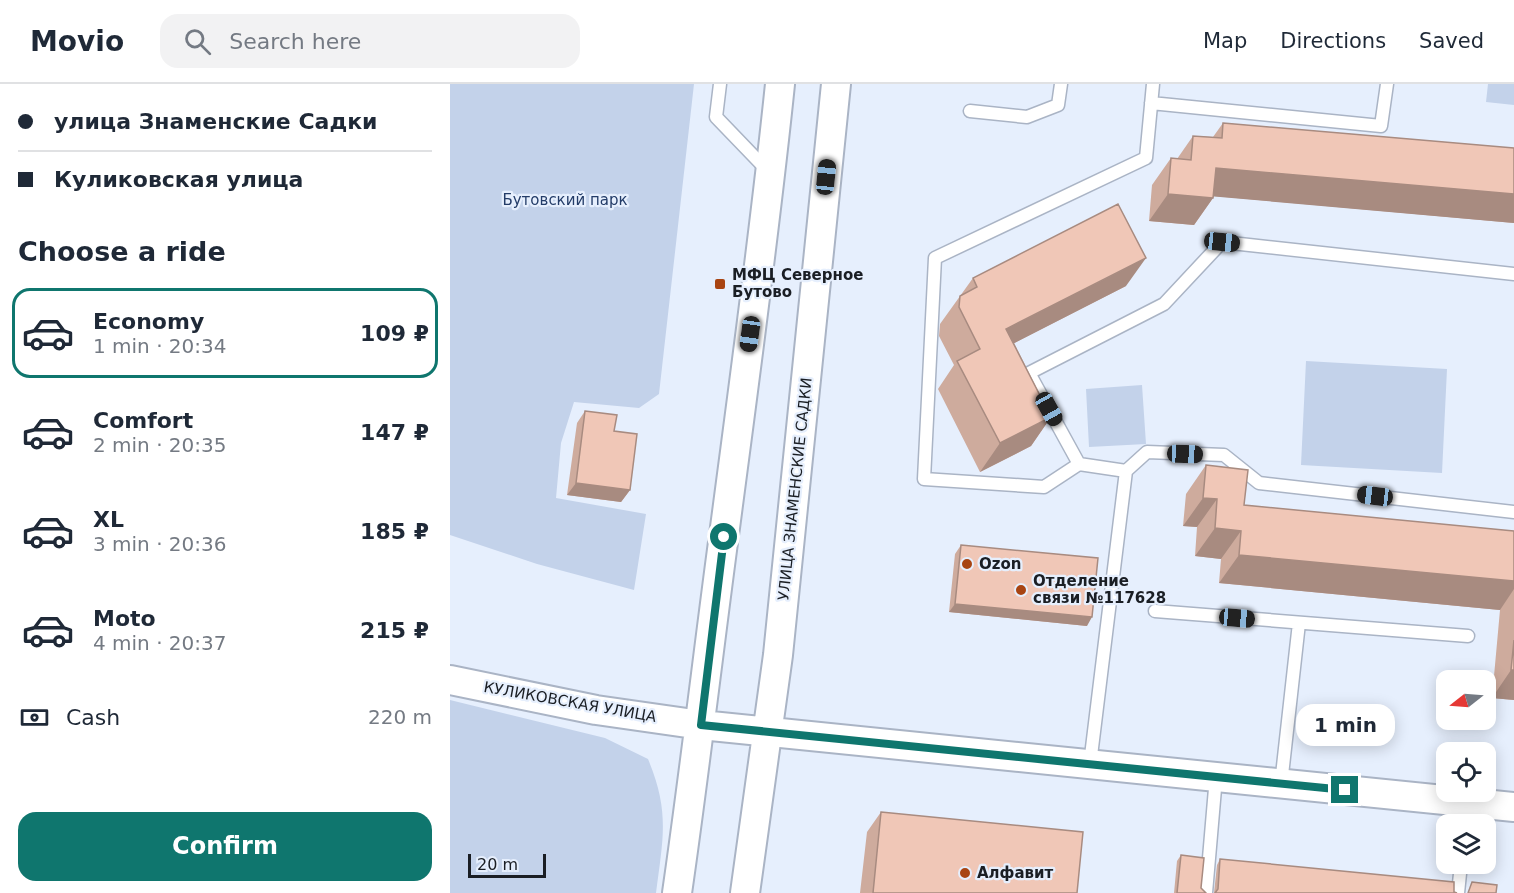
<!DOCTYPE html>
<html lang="en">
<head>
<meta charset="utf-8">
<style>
	body { margin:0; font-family:"DejaVu Sans",sans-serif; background:#f2f2f3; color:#1f2937; height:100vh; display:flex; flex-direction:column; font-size:22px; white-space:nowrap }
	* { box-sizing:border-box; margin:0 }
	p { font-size:20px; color:#747a83 }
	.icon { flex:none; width:33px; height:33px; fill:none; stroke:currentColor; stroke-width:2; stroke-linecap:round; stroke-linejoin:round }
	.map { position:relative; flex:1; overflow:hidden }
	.drawer { display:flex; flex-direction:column; background:#fff; width:450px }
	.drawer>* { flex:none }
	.guide { display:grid; align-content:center; height:132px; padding:0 18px; background:#fff }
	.needle { width:39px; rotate:253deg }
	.fabs { position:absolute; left:986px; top:586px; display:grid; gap:12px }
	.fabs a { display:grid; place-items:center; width:60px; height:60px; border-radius:12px; background:#fff; box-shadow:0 3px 15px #0003; font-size:30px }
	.scale { position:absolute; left:18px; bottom:15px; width:78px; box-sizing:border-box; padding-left:6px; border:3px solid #1a1e24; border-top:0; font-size:16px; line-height:21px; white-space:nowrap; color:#1a1e24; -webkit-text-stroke:4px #e6effd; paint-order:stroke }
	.end { position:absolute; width:27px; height:27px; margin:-14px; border:8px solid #0f766e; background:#fff; box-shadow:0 0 0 3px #fff }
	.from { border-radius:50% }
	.bubble { position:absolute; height:42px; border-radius:18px; background:#fff; box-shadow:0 3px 15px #0003; font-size:20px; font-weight:700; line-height:42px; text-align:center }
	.car { position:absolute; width:18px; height:36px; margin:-18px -9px; border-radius:8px; box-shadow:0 0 4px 2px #0007; background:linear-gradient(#222 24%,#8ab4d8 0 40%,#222 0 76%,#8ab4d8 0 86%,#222 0) }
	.guide b { display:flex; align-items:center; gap:21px; height:57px; font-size:22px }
	.guide b+b { border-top:2px solid #e0e1e3 }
	.guide i { width:15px; height:15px; background:#1f2937 }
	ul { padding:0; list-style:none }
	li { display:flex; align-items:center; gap:18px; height:90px; margin:0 12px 9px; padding:0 6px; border:3px solid transparent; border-radius:18px }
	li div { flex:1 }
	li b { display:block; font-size:22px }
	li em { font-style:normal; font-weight:700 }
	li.selected { border-color:#0f766e }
	li>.icon { width:54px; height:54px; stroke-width:1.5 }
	h2 { padding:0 18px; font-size:27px; line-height:72px }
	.pay { display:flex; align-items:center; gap:15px; height:66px; padding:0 18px; font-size:22px }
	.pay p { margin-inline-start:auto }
	.button { display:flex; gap:12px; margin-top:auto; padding:12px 18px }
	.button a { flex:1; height:69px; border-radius:18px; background:#0f766e; color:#fff; font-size:24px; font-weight:700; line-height:69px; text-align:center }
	header { display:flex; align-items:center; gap:36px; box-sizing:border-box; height:84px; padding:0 30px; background:#fff; border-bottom:2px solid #e0e1e3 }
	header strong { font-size:28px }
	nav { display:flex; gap:33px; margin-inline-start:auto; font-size:21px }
	.search { width:420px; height:54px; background:#f2f2f3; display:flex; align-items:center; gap:15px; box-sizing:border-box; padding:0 21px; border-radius:18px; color:#747a83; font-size:22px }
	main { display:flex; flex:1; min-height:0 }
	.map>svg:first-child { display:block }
</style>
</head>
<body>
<header>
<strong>Movio</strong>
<div class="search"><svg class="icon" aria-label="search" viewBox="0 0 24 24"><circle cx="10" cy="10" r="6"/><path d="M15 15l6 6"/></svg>Search here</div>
<nav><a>Map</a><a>Directions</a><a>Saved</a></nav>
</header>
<main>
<section class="drawer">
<div class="guide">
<b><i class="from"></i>улица Знаменские Садки</b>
<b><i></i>Куликовская улица</b>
</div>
<h2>Choose a ride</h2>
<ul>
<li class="selected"><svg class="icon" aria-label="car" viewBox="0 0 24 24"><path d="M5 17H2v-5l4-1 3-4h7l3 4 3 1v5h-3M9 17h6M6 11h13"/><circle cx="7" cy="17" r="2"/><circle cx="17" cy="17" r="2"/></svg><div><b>Economy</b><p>1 min · 20:34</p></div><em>109 ₽</em></li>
<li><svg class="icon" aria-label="car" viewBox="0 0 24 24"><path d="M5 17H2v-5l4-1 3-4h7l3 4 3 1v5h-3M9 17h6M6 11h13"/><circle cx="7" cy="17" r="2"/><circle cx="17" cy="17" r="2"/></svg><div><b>Comfort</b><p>2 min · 20:35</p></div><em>147 ₽</em></li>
<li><svg class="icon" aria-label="car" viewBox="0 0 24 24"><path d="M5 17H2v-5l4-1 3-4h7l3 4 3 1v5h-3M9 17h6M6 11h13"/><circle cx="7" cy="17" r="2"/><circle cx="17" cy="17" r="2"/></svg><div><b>XL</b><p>3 min · 20:36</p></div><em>185 ₽</em></li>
<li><svg class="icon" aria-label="car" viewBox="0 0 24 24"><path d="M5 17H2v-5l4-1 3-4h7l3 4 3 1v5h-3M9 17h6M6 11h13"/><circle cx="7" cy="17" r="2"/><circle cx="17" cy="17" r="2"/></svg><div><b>Moto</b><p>4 min · 20:37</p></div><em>215 ₽</em></li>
</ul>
<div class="pay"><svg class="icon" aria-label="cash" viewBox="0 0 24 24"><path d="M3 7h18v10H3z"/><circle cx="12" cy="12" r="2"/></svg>Cash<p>220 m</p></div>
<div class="button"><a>Confirm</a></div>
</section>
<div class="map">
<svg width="1064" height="809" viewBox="0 0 1064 809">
	<rect width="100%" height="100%" fill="#e6effd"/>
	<!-- green -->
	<path fill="#c3d2ea" d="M0,0H244L209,310L189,324L124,318L111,359L106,414L196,430L184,506L87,480L0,451Z
		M1038,0H1064V21L1036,18Z
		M856,277L997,285L992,389L851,381Z
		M692,301L696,360L639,363L636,305Z
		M0,616L155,654L198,675C220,728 213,754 206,809H0Z"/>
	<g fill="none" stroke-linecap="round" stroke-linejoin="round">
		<!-- service casing -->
		<g stroke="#aab4c5" stroke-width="15">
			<path id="service" d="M270,0L266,33L319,88
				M703,0L696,74L485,174L474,395L594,403L629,380L676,387L697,368L774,371L809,399L1064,428
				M701,19L931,42L937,0
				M520,27L577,33L608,21L611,0
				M629,380L579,289L714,220L772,158L1064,190
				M705,527L1018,552
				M640,680L676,387
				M831,700L849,539
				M1015,741L1018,718
				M756,809L766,693
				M1008,809L1011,780"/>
		</g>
		<!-- tertiary casing -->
		<g stroke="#aab4c5" stroke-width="32">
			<path id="tertiary" d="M0,596L146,626L251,641L1064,723
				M227,809C245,685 259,561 276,436C295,291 315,146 330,0
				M295,809L328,571L386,0"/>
		</g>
		<!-- service -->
		<use href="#service" stroke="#fff" stroke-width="12"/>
		<!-- tertiary -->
		<use href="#tertiary" stroke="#fff" stroke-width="28"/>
	</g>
	<!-- wall -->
	<path fill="#ceab9d" d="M773,39L1064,64V139L764,112L763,114L744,141L699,137L702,101L721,74L727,75L743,52L763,53Z
		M523,194L676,202L564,259L601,333L581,362L530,388L488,305L504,281L489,252L490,240Z
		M135,327L164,347L180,406L171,418L117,411L127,339Z
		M756,381L794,421L1064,447V616L1042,614L1050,526L769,499L771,475L745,472L747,443L733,442L736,410Z
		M511,461L637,542L499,528L505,470Z
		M431,728L627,809H410L417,748Z
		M731,771L751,804L756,809H724L727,777Z
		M770,775L1004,808L1007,809H764L767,781Z"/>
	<!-- shaded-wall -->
	<path fill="#a88b80" d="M766,84L1064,110V139L747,111Z
		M718,110L763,114L744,141L699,137Z
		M696,174L676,202L537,273L556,245Z
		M601,333L581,362L530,388L550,359Z
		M126,399L180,406L171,418L117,411Z
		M753,414L767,415L747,443L733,442Z
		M765,444L791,447L771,475L745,472Z
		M789,471L1064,497V505L1050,526L769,499Z
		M505,520L642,533L637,542L499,528Z
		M1061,586H1064V616L1042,614Z"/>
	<!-- building -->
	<path fill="#f0c7b7" stroke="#a88b80" stroke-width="1.5" d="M773,39L1064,64V110L766,84L763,114L718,110L721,74L741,76L743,52L772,54Z
		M668,120L696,174L556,245L601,333L550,359L507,277L530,265L509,223L510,212L527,203L523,194Z
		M135,327L167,331L164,347L187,350L180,406L126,399Z
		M756,381L798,386L794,421L1064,447V497L789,471L791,447L765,444L767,415L753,414Z
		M511,461L648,474L642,533L505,520Z
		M1064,556V586H1061Z
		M431,728L633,748L627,809H423Z
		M731,771L754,774L751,804L756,809H727Z
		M770,775L1004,798V808L1007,809H765L768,805Z
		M1022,798L1047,801L1046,809H1018Z"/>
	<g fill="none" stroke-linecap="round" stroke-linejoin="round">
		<!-- route -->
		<path stroke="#0f766e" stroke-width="8" d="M274,453L251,641L895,706"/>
	</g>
	<!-- markers -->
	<g fill="#a84412" stroke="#e6effd" stroke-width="2">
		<rect x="264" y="194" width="12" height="12" rx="3"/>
		<circle cx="517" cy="480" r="6"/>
		<circle cx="571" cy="506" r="6"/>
		<circle cx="515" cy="789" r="6"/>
	</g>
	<g text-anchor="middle" stroke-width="4.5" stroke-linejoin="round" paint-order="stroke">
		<!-- park labels -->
		<g font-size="15" fill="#233c68" stroke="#e6effd">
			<text x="115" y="121">Бутовский парк</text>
		</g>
		<!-- poi labels -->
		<g font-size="15" font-weight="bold" fill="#1a1e24" stroke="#e6effd" text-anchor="start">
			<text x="282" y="196">МФЦ Северное<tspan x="282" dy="17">Бутово</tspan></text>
			<text x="529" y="485">Ozon</text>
			<text x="583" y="502">Отделение<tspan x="583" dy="17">связи №117628</tspan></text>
			<text x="527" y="794">Алфавит</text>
		</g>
		<!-- street labels -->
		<g font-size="15" fill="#1a1e24" stroke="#e6effd">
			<text transform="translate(345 405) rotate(-84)" y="5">УЛИЦА ЗНАМЕНСКИЕ САДКИ</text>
			<text transform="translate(120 618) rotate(10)" y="5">КУЛИКОВСКАЯ УЛИЦА</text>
		</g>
	</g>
</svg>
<div class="fabs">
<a><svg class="needle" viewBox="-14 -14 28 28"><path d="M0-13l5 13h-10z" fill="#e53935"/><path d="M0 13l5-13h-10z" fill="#747a83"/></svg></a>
<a><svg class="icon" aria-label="locate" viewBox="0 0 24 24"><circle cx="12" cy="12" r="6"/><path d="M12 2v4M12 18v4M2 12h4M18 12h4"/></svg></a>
<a><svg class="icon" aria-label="layers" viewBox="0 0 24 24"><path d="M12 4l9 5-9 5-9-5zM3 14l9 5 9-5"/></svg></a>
</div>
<div class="scale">20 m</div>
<i class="end from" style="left:274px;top:453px"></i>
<i class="end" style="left:895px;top:706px"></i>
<div class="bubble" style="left:846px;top:620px;width:99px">1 min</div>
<i class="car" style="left:376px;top:93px;rotate:6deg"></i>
<i class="car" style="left:772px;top:158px;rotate:96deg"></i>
<i class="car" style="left:300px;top:250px;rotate:188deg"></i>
<i class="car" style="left:599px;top:325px;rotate:151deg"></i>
<i class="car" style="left:735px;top:370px;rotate:92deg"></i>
<i class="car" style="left:925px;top:412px;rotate:277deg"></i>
<i class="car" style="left:787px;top:534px;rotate:95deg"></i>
</div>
</main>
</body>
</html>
